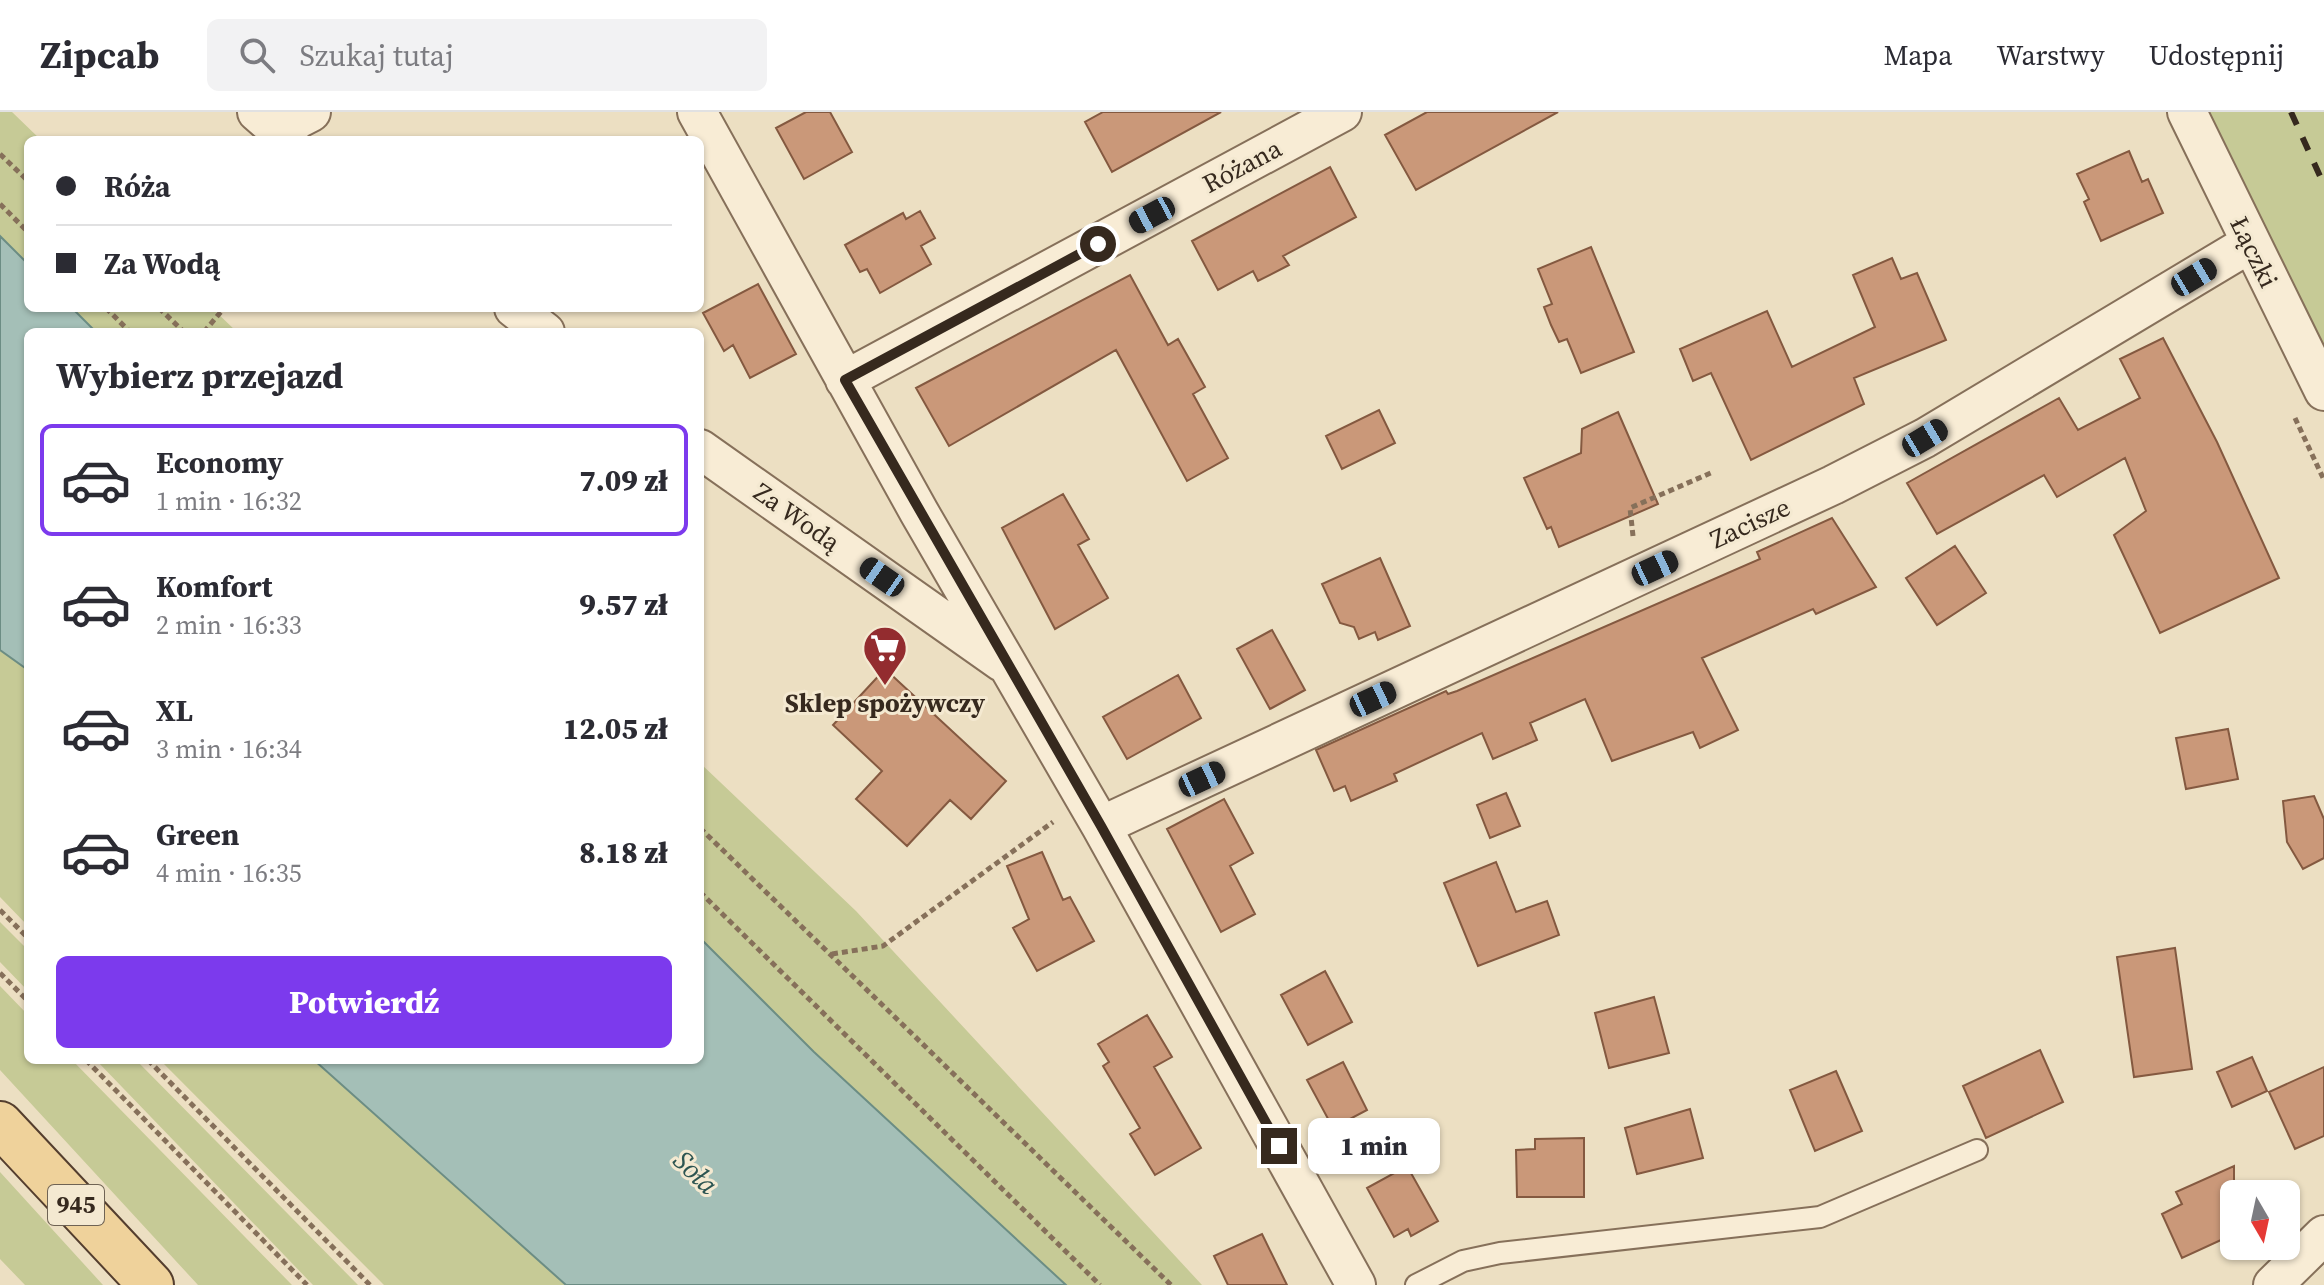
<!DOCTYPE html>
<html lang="pl">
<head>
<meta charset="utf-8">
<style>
	body { margin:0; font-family:"Source Serif 4",serif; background:#f2f2f3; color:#2b2b33; height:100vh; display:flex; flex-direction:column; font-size:30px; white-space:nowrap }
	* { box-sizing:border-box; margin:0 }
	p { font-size:26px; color:#7c7c81 }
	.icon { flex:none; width:44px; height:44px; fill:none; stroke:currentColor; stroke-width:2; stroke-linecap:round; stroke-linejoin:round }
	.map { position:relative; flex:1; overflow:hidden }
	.panel { position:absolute; left:24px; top:216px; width:680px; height:736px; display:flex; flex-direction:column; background:#fff; border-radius:12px; box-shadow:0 2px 6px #0004 }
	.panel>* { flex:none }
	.hud { position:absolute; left:24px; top:24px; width:680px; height:176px; border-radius:12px; box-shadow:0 2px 6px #0004; display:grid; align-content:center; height:176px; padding:0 32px; background:#fff }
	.needle { width:52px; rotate:171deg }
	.controls { position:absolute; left:2220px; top:1068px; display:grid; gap:16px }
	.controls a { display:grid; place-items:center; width:80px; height:80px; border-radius:12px; background:#fff; box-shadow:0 2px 6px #0004; font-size:40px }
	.end { position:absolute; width:36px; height:36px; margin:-18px; border:10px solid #36291e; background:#fff; box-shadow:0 0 0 4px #fff }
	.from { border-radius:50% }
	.bubble { position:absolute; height:56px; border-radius:12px; background:#fff; box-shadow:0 2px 6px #0004; font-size:26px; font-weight:800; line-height:56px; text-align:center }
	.car { position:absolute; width:24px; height:48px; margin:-24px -12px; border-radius:10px; box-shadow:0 0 6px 2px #0007; background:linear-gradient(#222 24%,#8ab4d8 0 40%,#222 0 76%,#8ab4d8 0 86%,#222 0) }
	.hud b { display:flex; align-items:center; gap:28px; height:76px; font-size:30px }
	.hud b+b { border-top:2px solid #e1e1e2 }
	.hud i { width:20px; height:20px; background:#2b2b33 }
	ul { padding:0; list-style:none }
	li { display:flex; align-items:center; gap:24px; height:112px; margin:0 16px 12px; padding:0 16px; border:4px solid transparent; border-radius:12px }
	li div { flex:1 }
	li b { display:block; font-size:30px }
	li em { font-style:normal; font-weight:800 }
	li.selected { border-color:#7c3aed }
	li>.icon { width:72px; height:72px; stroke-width:1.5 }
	h2 { padding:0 32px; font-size:36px; line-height:96px }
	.cta { display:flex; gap:16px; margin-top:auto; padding:16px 32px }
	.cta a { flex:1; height:92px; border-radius:12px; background:#7c3aed; color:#fff; font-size:32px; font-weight:800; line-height:92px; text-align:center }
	header { display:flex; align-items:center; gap:48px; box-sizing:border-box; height:112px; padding:0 40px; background:#fff; border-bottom:2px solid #e1e1e2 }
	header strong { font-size:38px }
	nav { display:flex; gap:44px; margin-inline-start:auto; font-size:28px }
	.search { width:560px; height:72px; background:#f2f2f3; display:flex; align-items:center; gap:20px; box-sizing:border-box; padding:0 28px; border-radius:12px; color:#7c7c81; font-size:30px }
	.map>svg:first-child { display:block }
</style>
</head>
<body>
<header>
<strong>Zipcab</strong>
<div class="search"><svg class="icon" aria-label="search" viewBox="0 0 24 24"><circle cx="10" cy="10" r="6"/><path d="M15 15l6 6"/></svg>Szukaj tutaj</div>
<nav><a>Mapa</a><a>Warstwy</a><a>Udostępnij</a></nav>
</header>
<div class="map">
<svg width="2324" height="1173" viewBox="0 0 2324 1173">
	<rect width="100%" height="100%" fill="#ecdfc2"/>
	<!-- green -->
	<path fill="#c6ca96" d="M0,0H12L41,28H28V152L0,124Z
		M2188,0H2324V288Z
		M72,196H212L237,220H96Z
		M0,538L28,558V814L0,785Z
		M700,651L856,799L1202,1173H1066L814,940L700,826Z
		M0,810L28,838V879L0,850Z
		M0,874L28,903V948H72L292,1173H198L0,958Z
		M96,948H136L358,1173H313Z
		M160,948H314L566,1173H384Z
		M0,1060L103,1173H25L0,1147Z"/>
	<!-- water -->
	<path fill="#a4bfb7" stroke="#6c8d84" stroke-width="2" d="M0,124L28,152V196H72L96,220H28V558L0,538Z
		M700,826L814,940L1066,1173H566L314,948H700Z"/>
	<!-- building -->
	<path fill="#ca9879" stroke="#845940" stroke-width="2" d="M806,0H830L852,40L804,67L776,16Z
		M1103,0H1221L1112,60L1085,10Z
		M1427,0H1558L1416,78L1385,23Z
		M2129,39L2142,70L2148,67L2163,101L2101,129L2084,90L2089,87L2077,62Z
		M1330,55L1356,105L1283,144L1289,153L1258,169L1253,159L1218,178L1192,129Z
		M920,99L935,126L921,134L931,152L880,181L867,157L860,160L845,133L903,101L906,107Z
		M1591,135L1634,240L1581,261L1567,227L1559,230L1551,213L1544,195L1552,192L1538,157Z
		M1892,146L1901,167L1917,161L1946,228L1854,266L1864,292L1751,348L1711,261L1693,269L1680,237L1767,199L1792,255L1875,215L1853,163Z
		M1130,163L1168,233L1178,227L1205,275L1193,282L1228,346L1187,369L1116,238L949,334L916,276Z
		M758,172L796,242L750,266L733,233L724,239L703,201Z
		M2163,226L2217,330L2279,466L2160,521L2114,423L2146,399L2125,346L2057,385L2044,363L1937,422L1907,371L2059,286L2078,318L2140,286L2120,247Z
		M1379,298L1395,331L1342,357L1326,324Z
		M1618,300L1658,392L1559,435L1551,415L1547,417L1524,366L1581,341L1582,317Z
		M1063,382L1089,427L1078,433L1108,486L1055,517L1002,416Z
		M1832,406L1876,475L1816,502L1813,497L1702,546L1738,618L1700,636L1693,620L1612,649L1585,587L1530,611L1537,628L1493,647L1482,621L1394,662L1397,669L1351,689L1345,674L1334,679L1316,638L1446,579L1448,582L1457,579L1760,447L1757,440Z
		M1955,434L1986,481L1937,513L1906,466Z
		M1380,446L1410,514L1378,528L1375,520L1359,527L1354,515L1340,511L1322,472Z
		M1272,518L1305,578L1270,597L1237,537Z
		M885,557L1006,669L971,707L950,688L907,734L856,687L882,659L833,613Z
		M1178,563L1201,606L1127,647L1103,605Z
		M2228,617L2238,667L2186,677L2176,626Z
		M1506,681L1520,714L1490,726L1477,693Z
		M2314,684L2324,707V746L2303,757L2287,730L2283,689Z
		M1224,687L1253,741L1230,754L1255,802L1221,820L1167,717Z
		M1042,740L1063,788L1070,785L1094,829L1037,859L1013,816L1029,807L1007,754Z
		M1496,750L1516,800L1547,789L1559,823L1478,854L1444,771Z
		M2175,836L2192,957L2134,965L2117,845Z
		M1325,859L1352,910L1308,933L1281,883Z
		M1654,885L1669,941L1609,956L1595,901Z
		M1147,903L1172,945L1154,955L1201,1036L1155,1063L1130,1022L1140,1016L1103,954L1109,950L1098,932Z
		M2040,938L2063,990L1986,1026L1963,974Z
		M2252,945L2267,979L2232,995L2217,960Z
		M1343,950L1367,998L1333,1016L1307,968Z
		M2324,955V1024L2295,1037L2269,980Z
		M1836,959L1862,1019L1815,1039L1790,978Z
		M1690,997L1703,1046L1637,1062L1625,1016Z
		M1584,1026V1085H1517L1516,1038L1535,1037V1027Z
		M1407,1054L1438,1109L1411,1124L1408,1117L1394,1125L1367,1076Z
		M2234,1054V1122L2182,1146L2162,1102L2182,1092L2176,1080Z
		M1262,1122L1287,1173H1228L1214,1144Z"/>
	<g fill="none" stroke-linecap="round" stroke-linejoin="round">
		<!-- service casing -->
		<g stroke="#86705a" stroke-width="24">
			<path id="service" d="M1416,1173L1463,1149L1500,1141L1820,1105L1977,1038"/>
		</g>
		<!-- minor casing -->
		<g stroke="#86705a" stroke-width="42">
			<path id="minor" d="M257,0L289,28
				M697,0L919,400L1101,714L1356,1173
				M2187,0L2324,279
				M276,18L311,0
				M514,196L545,220
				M845,268L1342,0
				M700,337L1002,550
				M1101,714L1833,373L1925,326L2249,132
				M2273,1173L2324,1123"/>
		</g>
		<!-- primary casing -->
		<g stroke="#543e2e" stroke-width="48">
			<path id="primary" d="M0,1012L151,1173"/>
		</g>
		<!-- path -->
		<path stroke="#86705a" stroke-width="5" stroke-dasharray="6 4" stroke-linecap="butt" d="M0,42L28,69
			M0,92L28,120
			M106,196L130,220
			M159,196L184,220
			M204,220L224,196
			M2295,306L2324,368
			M1633,424L1630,396L1713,360
			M700,716L1171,1173
			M700,780L1100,1173
			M0,798L28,826
			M832,842L883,834L1053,710
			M0,861L28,889
			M86,948L307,1173
			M148,948L370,1173"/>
		<!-- service -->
		<use href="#service" stroke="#f8ecd5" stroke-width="20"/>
		<!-- minor -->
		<use href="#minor" stroke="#f8ecd5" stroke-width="38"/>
		<!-- primary -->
		<use href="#primary" stroke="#efd29b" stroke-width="44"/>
		<!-- rail -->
		<path stroke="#36291e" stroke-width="6" stroke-dasharray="14 14" stroke-linecap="butt" d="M2291,0L2324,73"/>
	</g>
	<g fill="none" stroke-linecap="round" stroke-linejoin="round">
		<!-- route -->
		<path stroke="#36291e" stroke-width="10" d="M1098,132L845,268L1101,714L1279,1034"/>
	</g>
	<!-- icons -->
	<defs>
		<g id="supermarket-pin" transform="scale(2.3)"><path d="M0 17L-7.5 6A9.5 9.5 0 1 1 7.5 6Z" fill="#932c2f" stroke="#f4e9d1"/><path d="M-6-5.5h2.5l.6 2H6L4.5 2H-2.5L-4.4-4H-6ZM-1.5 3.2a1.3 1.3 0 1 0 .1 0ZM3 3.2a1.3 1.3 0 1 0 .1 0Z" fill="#fff"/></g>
	</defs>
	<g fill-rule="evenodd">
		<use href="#supermarket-pin" x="885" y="536"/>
	</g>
	<g text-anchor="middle" stroke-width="6" stroke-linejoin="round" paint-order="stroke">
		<!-- shield labels -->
		<rect fill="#f4e9d1" stroke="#6f6354" stroke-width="2" x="48" y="1073" width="56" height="40" rx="6"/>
		<g font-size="24" font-weight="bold" fill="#36291e">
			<text x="76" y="1101">945</text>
		</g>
		<!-- street labels -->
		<g font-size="26" fill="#36291e" stroke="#f4e9d1">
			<text transform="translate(1242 54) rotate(-28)" y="9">Różana</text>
			<text transform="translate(2254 140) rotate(64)" y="9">Łączki</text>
			<text transform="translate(797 405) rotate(35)" y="9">Za Wodą</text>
			<text transform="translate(1750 411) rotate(-25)" y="9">Zacisze</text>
		</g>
		<!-- poi labels -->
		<g font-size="26" font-weight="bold" fill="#36291e" stroke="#f4e9d1">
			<text x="885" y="600">Sklep spożywczy</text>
		</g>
		<!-- water labels -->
		<g font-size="28" font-style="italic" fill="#2d5552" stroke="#f4e9d1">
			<text transform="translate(696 1060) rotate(44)" y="10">Soła</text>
		</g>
	</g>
</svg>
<div class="controls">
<a><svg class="needle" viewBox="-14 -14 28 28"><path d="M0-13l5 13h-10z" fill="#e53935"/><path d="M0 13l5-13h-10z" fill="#7c7c81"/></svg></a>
</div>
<i class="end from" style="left:1098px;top:132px"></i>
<i class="end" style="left:1279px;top:1034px"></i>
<div class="bubble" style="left:1308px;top:1006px;width:132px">1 min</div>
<i class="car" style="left:1152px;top:103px;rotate:242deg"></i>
<i class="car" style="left:2194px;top:165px;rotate:59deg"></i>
<i class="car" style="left:1925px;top:326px;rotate:59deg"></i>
<i class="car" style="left:1655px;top:456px;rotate:65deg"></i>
<i class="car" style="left:882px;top:465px;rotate:305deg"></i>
<i class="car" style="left:1373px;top:587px;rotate:65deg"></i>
<i class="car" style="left:1202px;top:667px;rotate:65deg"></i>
<div class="hud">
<b><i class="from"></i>Róża</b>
<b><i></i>Za Wodą</b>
</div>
<section class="panel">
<h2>Wybierz przejazd</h2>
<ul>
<li class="selected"><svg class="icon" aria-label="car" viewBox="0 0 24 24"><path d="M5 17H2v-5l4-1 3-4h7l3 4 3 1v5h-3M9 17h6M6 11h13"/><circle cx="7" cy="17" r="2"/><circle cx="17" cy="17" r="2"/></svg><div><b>Economy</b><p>1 min · 16:32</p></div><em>7.09 zł</em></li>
<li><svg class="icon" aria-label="car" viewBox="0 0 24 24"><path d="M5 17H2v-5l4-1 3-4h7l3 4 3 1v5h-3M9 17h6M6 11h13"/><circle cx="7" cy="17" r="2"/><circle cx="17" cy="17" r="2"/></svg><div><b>Komfort</b><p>2 min · 16:33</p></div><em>9.57 zł</em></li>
<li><svg class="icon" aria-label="car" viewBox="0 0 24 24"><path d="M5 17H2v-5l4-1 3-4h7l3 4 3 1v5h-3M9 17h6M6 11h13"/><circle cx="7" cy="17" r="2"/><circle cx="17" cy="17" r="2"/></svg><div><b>XL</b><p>3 min · 16:34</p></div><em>12.05 zł</em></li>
<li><svg class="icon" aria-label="car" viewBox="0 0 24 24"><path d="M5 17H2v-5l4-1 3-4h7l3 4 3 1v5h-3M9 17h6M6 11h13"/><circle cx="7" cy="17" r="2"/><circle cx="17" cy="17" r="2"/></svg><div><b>Green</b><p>4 min · 16:35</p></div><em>8.18 zł</em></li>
</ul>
<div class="cta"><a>Potwierdź</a></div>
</section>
</div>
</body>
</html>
